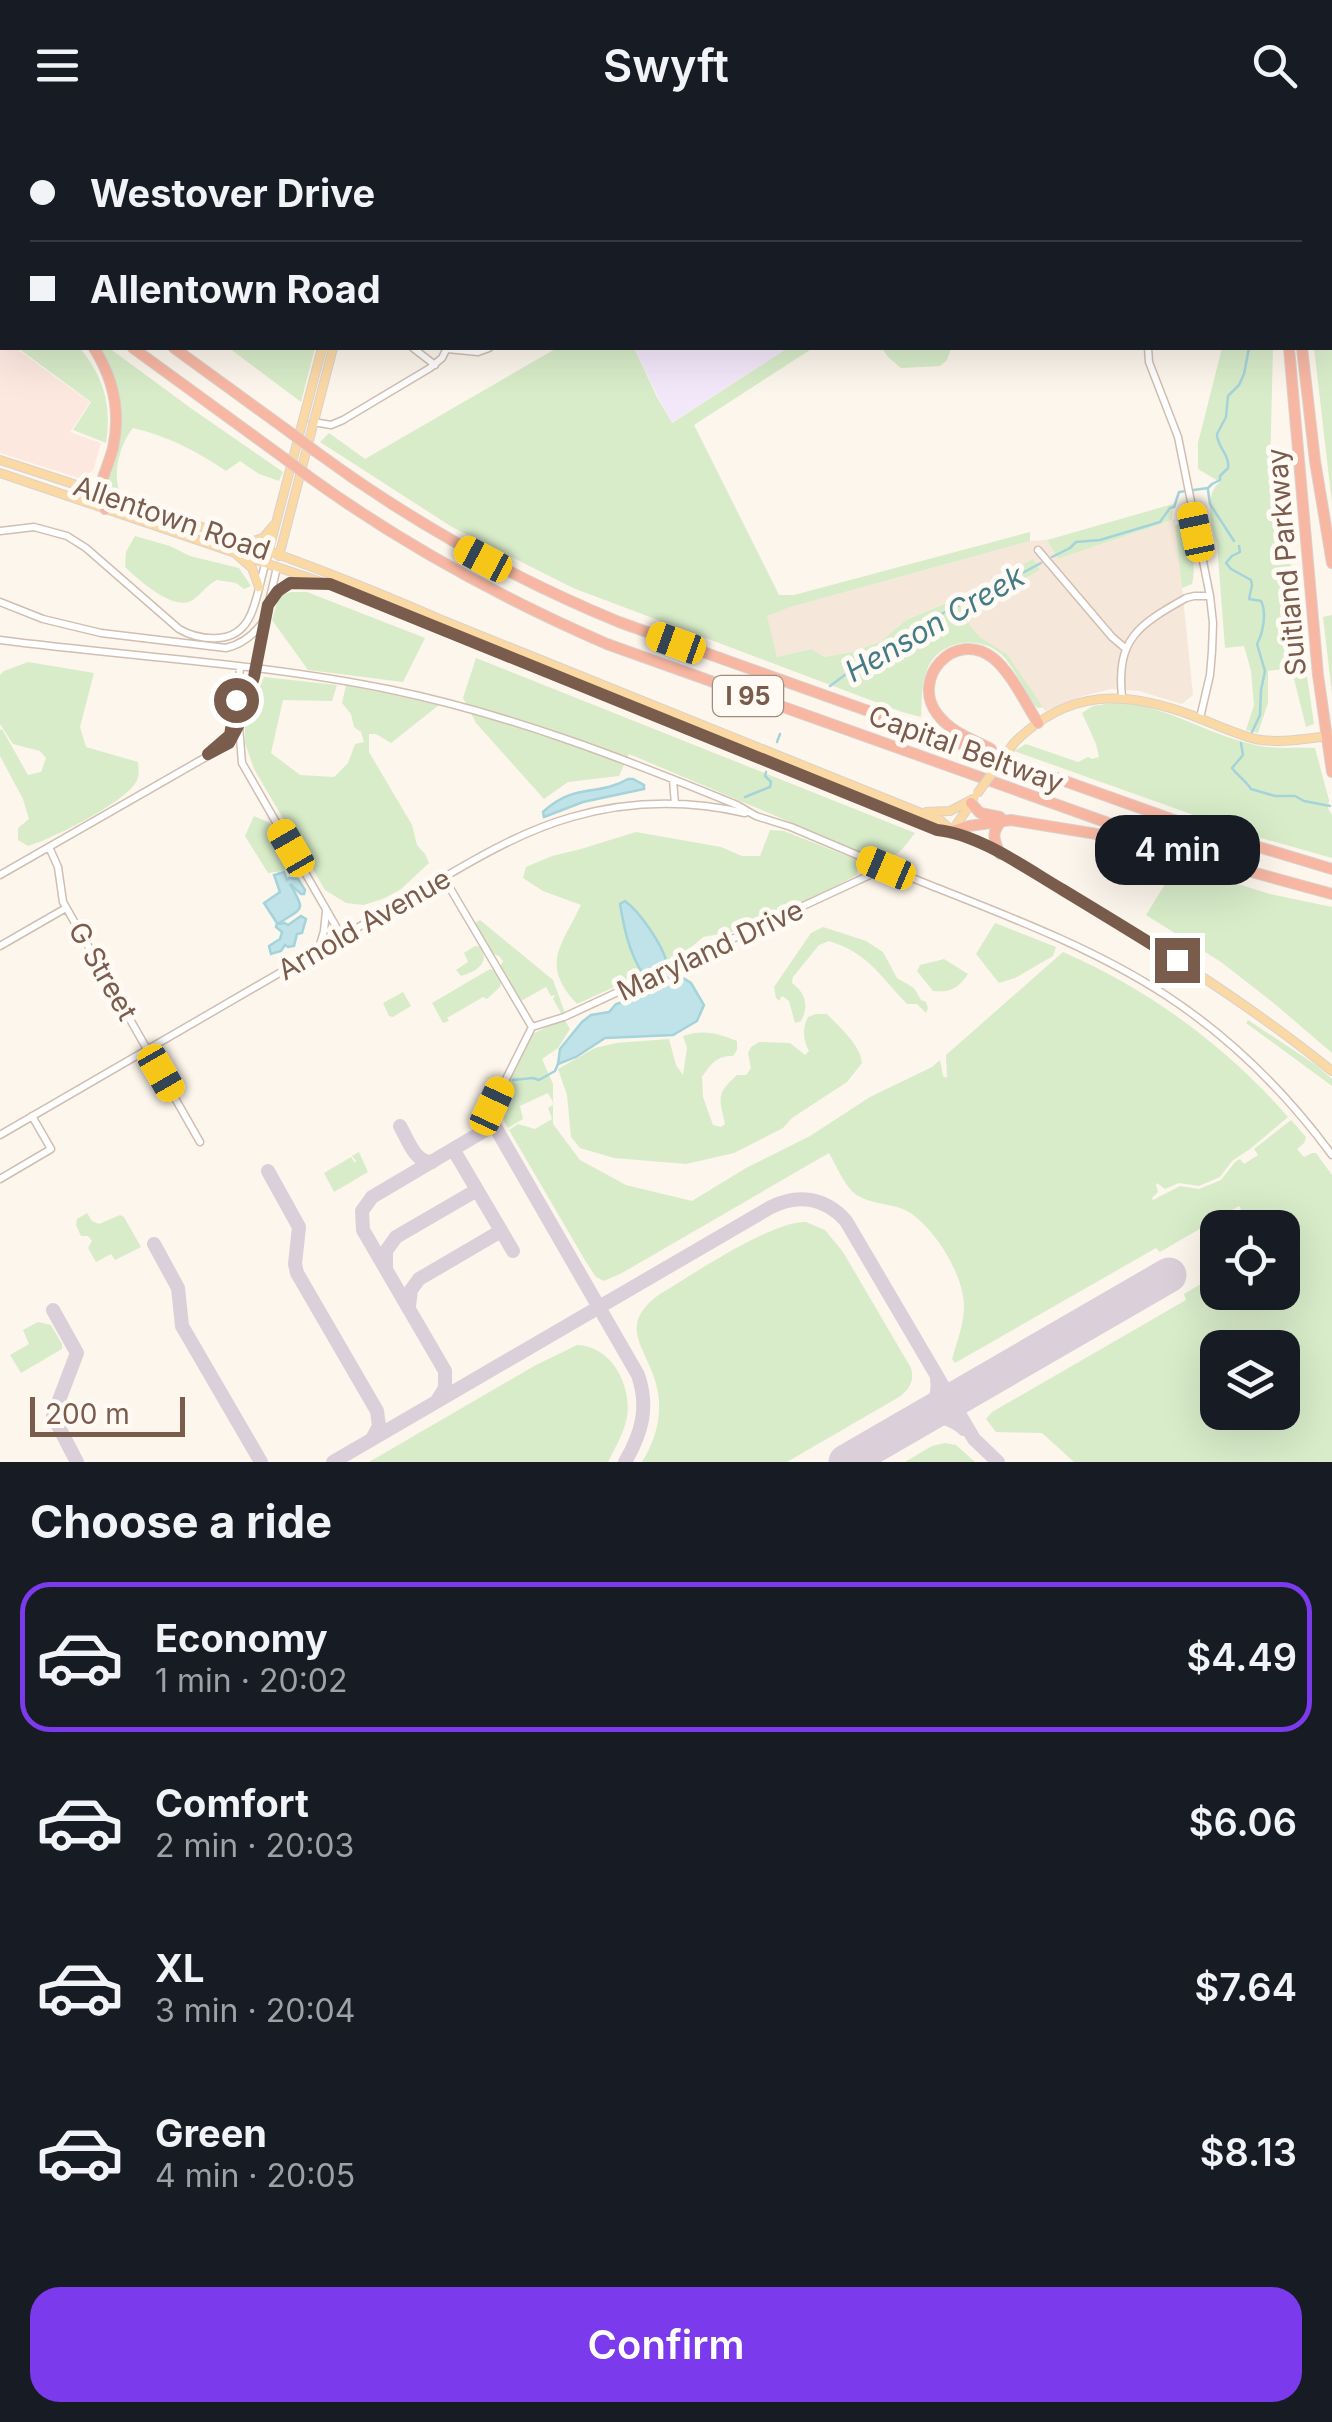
<!DOCTYPE html>
<html lang="en">
<head>
<meta charset="utf-8">
<style>
	body { margin:0; font-family:Inter,sans-serif; background:#242831; color:#f1f3f6; height:100vh; display:flex; flex-direction:column; font-size:38px; white-space:nowrap }
	* { box-sizing:border-box; margin:0 }
	p { font-size:32px; color:#9ea1a6 }
	.icon { flex:none; width:55px; height:55px; fill:none; stroke:currentColor; stroke-width:2; stroke-linecap:round; stroke-linejoin:round }
	.map { position:relative; height:1332px; overflow:hidden }
	.drawer { display:flex; flex-direction:column; background:#171b24; flex:1 }
	.drawer>* { flex:none }
	.hud { position:absolute; left:0px; top:0px; width:1332px; height:220px; box-shadow:0 10px 40px #0002; display:grid; align-content:center; height:220px; padding:0 30px; background:#171b24 }
	.fabs { position:absolute; left:1200px; top:1080px; display:grid; gap:20px }
	.fabs a { display:grid; place-items:center; width:100px; height:100px; border-radius:20px; background:#171b24; box-shadow:0 10px 40px #0002; font-size:50px }
	.scale { position:absolute; left:30px; bottom:25px; width:155px; box-sizing:border-box; padding-left:10px; border:5px solid #7a5c4d; border-top:0; font-size:28px; line-height:35px; white-space:nowrap; color:#7a5c4d; -webkit-text-stroke:8px #fffaf3; paint-order:stroke }
	.end { position:absolute; width:45px; height:45px; margin:-22px; border:12px solid #7a5c4d; background:#fff; box-shadow:0 0 0 5px #fff }
	.from { border-radius:50% }
	.bubble { position:absolute; height:70px; border-radius:30px; background:#171b24; box-shadow:0 10px 40px #0002; font-size:32px; font-weight:600; line-height:70px; text-align:center }
	.car { position:absolute; width:30px; height:60px; margin:-30px -15px; border-radius:12px; box-shadow:0 0 8px 2px #0007; background:linear-gradient(#f5c518 24%,#345 0 40%,#f5c518 0 76%,#345 0 86%,#f5c518 0) }
	.hud b { display:flex; align-items:center; gap:35px; height:95px; font-size:38px }
	.hud b+b { border-top:2px solid #363941 }
	.hud i { width:25px; height:25px; background:#f1f3f6 }
	ul { padding:0; list-style:none }
	li { display:flex; align-items:center; gap:30px; height:150px; margin:0 20px 15px; padding:0 10px; border:5px solid transparent; border-radius:30px }
	li div { flex:1 }
	li b { display:block; font-size:38px }
	li em { font-style:normal; font-weight:600 }
	li.current { border-color:#7c3aed }
	li>.icon { width:90px; height:90px; stroke-width:1.5 }
	h2 { padding:0 30px; font-size:45px; line-height:120px }
	.primary-button { display:flex; gap:20px; margin-top:auto; padding:20px 30px }
	.primary-button a { flex:1; height:115px; border-radius:30px; background:#7c3aed; color:#fff; font-size:40px; font-weight:600; line-height:115px; text-align:center }
	header { display:flex; justify-content:space-between; align-items:center; height:130px; padding:0 30px; background:#171b24; font-size:45px; font-weight:600 }
	.map>svg:first-child { display:block }
</style>
</head>
<body>
<header><svg class="icon" aria-label="menu" viewBox="0 0 24 24"><path d="M4 6h16M4 12h16M4 18h16"/></svg>Swyft<svg class="icon" aria-label="search" viewBox="0 0 24 24"><circle cx="10" cy="10" r="6"/><path d="M15 15l6 6"/></svg></header>
<div class="map">
<svg width="1332" height="1332" viewBox="0 0 1332 1332">
	<rect width="100%" height="100%" fill="#fdf6ec"/>
	<!-- residential -->
	<path fill="#f5e8da" d="M1175,389L1193,565L1182,574L1139,561L1111,559L1083,566L1045,581L1007,524L980,507L967,493L992,468L1040,440L1033,430L971,462L906,490L880,512L852,522L823,527L810,519L777,527L766,486L791,477L1030,411L1047,410L1058,429Z"/>
	<!-- commercial -->
	<path fill="#fde8e0" d="M0,207L2,209V218H15L90,272L70,302L101,313L93,341L84,345L82,349L0,323Z"/>
	<!-- education -->
	<path fill="#f3e8fa" d="M634,218H788L671,293Z"/>
	<!-- green -->
	<path fill="#d8ecc9" fill-rule="evenodd" d="M742,0H951L946,2H743Z
		M1293,0H1332V373L1314,218H1330V2H1293Z
		M18,218H80C104,248 112,275 106,313L73,300L91,272Z
		M97,218H109L192,279L283,342L279,351L259,344L240,331L226,341C197,321 167,306 133,298C120,314 113,341 119,360L106,356L120,292Z
		M229,218H315L301,272Z
		M557,218H634L657,267L672,293L788,218H813L694,295L779,465H794L1030,402V411L791,477L767,486L777,527L811,519L824,527L852,522L880,512L906,490L972,462L1033,429L1040,440L992,468L968,493L980,507L1007,524L1043,577L1038,578L1034,575C1025,560 1016,542 1005,528C983,503 938,509 927,540C921,555 922,572 921,587L902,582L573,458L452,397L320,312L329,303L365,329Z
		M882,218H951L947,230L940,236L901,238L888,227Z
		M1222,218H1273L1270,339L1290,430L1314,594L1306,597L1293,545L1284,539L1268,541V573L1258,603L1246,600L1254,575L1251,541L1244,516L1225,518L1217,414C1210,397 1204,363 1220,352L1198,339V313Z
		M1173,374L1172,390L1058,429L1047,410Z
		M1181,392C1191,408 1197,437 1192,454L1182,458L1175,396Z
		M135,406L170,416L190,426L239,438L251,456L244,459L236,453L217,450C207,455 202,463 193,470C174,482 140,451 125,437L126,422Z
		M291,462H307L425,508L403,552L308,540L272,490L279,466Z
		M1332,485V564L1323,487Z
		M476,528L915,703C901,721 897,730 873,727L629,624L619,646L568,652L544,669L476,593L463,568Z
		M28,532L94,543L80,597L86,617L138,632C139,642 140,647 134,655C119,675 52,709 28,716L18,710V698L29,689L23,669L0,626V600L2,599L28,645L41,642L46,628L40,621L13,614L0,594V545L4,541Z
		M264,547L337,555L332,571L283,570L271,623L300,645L334,647L348,633L355,614L364,612L361,602L354,597L351,584L342,573L346,555L439,575L391,613L376,604H369V622L412,695L417,715L425,724L429,733L401,759L385,768L364,775L346,773L325,760L254,639L245,613V591Z
		M1120,572C1167,577 1206,603 1251,614C1270,620 1295,617 1315,618L1329,670L1328,678L1332,685V728L1250,705L1014,621L1026,614L1078,632L1088,627L1092,629L1099,627L1096,614L1082,583L1093,576Z
		M254,686L270,693L290,726L289,737L283,741L268,743L245,706Z
		M770,700L784,701L857,730V745L813,768L737,801L703,807L687,821L667,830L664,823L639,785L624,799L633,825L643,844L577,874C540,834 561,817 581,775L543,761L523,748L526,737L552,726L581,719L636,702L721,717L742,726H760Z
		M1177,735L1270,764L1332,777V923L1276,875L1221,832L1146,785Z
		M480,790L553,850L565,883H561L553,869L555,865L551,866L546,857L523,870L519,869L500,837L503,831L499,826L493,824L475,793Z
		M995,793L1056,817L1053,826L1015,848L999,853L976,824Z
		M823,797L866,811L883,822L897,848L914,858L921,870L926,872L928,878L926,883L917,874H907C880,846 868,823 829,811L819,815L793,847L792,853C806,863 809,877 801,891L795,893L789,871L782,866L779,871L776,868L774,857L811,803Z
		M475,816L480,817C491,833 476,842 461,846L456,840L468,832L464,823Z
		M1063,822C1150,860 1226,916 1288,987L1250,1019L1232,1031L1220,1047L1199,1056L1179,1053L1165,1059L1157,1053L1156,1055L1158,1062L1152,1068L1153,1070L1180,1056L1199,1059L1221,1050L1235,1032L1240,1029L1244,1034L1258,1025L1254,1019L1291,990L1306,1007L1304,1013L1297,1019L1304,1027L1312,1023H1316L1332,1045V1332H1074L1042,1303L996,1302L986,1289L992,1282L1186,1170L1184,1164L1217,1144L1218,1162H1282V1098L1251,1097L1239,1076L1160,1122L1156,1118L955,1233L952,1229C957,1212 964,1194 964,1176C964,1145 933,1094 905,1080C890,1073 867,1074 854,1063C843,1053 836,1035 829,1023L622,1143L604,1151L596,1147L586,1132L509,1000L518,994L535,999L552,989L548,978L554,974L548,963L520,976L523,989L508,998L496,976L532,904L564,889L570,899L558,918L542,929L553,954V994L580,1030L626,1055L692,1071L746,1038L810,1006L870,967L932,937L940,930L943,946L947,948L946,925ZM1218,1218H1282V1282H1218Z
		M944,829L968,844C959,858 950,863 933,861L917,841L920,835Z
		M490,839L494,840L501,852L500,857L487,869L483,867L447,888L449,891L443,893L432,873Z
		M403,862L411,876L393,887L389,886L383,873Z
		M816,884H827C840,898 860,914 862,933L847,952L792,988L783,998L734,1023L686,1034L614,1028L580,1018L571,1007L567,965L558,939L595,918L616,913L669,909L676,935L683,945L687,918L683,906C703,899 718,903 737,911V920L733,926C717,925 710,935 702,947L703,967L713,995L721,997L725,994C719,967 716,964 737,945H746L751,938L748,923L751,917L759,912L790,913L805,925L809,921C803,910 802,899 808,887Z
		M1248,890L1316,935L1332,949V956L1246,893Z
		M359,1022L368,1042L334,1062L324,1043L351,1027L355,1033L356,1031L352,1026Z
		M87,1083L92,1091L99,1094L120,1085L124,1087L141,1117L115,1130L111,1124L96,1132L88,1118L92,1111L88,1106H81L76,1095L77,1089Z
		M806,1092L825,1100L843,1122L911,1238C915,1250 909,1260 899,1267L787,1332H642C655,1311 662,1288 658,1263C652,1221 612,1198 660,1164C692,1145 771,1091 806,1092Z
		M38,1192L51,1195L62,1214V1219L21,1243L10,1225L29,1214L23,1200Z
		M577,1215C612,1216 632,1256 627,1287C624,1303 615,1318 608,1332H369L534,1236Z
		M945,1313L956,1315L975,1332H905L932,1316Z"/>
	<!-- water -->
	<path fill="#bfe3e8" stroke="#a5d3da" stroke-width="2.5" d="M628,649H633L644,655V659L583,672L544,687L543,682C575,652 597,667 628,649Z
		M284,742L287,750L289,748L298,749L305,760L304,764H301L290,754C307,783 302,777 278,794L285,793L288,795L301,786L306,789L302,803L297,804L294,816L288,817L285,815L281,821L271,824L269,816L280,809L282,802L276,797L277,793L264,773L280,762L274,745Z
		M625,771C640,782 662,814 667,833L648,844H643C629,823 624,798 620,774Z
		M675,843L691,853L704,875L697,891L673,905L605,908L576,927L558,934L560,919L582,892L591,885L609,882L616,874L629,870L641,857Z"/>
	<g fill="none" stroke-linecap="round" stroke-linejoin="round">
		<!-- stream -->
		<path stroke="#a5d3da" stroke-width="2.5" d="M1238,0L1240,2
			M1208,360L1210,374L1234,411
			M1239,416L1240,422L1232,426L1226,433L1231,439L1251,450L1252,455L1249,469L1261,471C1267,483 1263,503 1257,514L1265,541L1261,560L1260,585L1252,602
			M1052,427L1070,418L1076,412L1100,410L1160,392L1170,378L1174,377L1179,362L1208,358L1212,354L1220,350V346L1228,338C1230,324 1217,318 1217,304L1226,287L1228,266L1239,255L1244,244L1249,218
			M830,556L865,530L883,524L884,521L915,499L954,477L964,474L1041,433
			M777,612L780,604
			M1241,613L1243,625L1232,638C1238,646 1246,651 1251,659L1275,666H1295L1304,671L1330,676
			M745,667L770,657L771,652L765,646L766,642
			M513,950L533,948L539,950L555,941L558,934
			M489,971L490,957L496,950L501,949"/>
		<!-- taxiway -->
		<path stroke="#dbcfda" stroke-width="14" d="M400,996C408,1010 415,1033 432,1032
			M453,1019L513,1121
			M268,1041L299,1097L295,1134L297,1143L377,1281L379,1296L372,1309
			M154,1114L178,1158L182,1196L261,1332
			M386,1139V1121L396,1107L477,1060
			M409,1176L411,1160L419,1149L501,1101
			M53,1180L77,1223L53,1286L77,1332
			M437,1271L445,1258V1241L363,1100L362,1081L372,1067L494,995L638,1245C649,1277 642,1303 625,1332
			M918,1290C936,1285 950,1286 964,1299
			M918,1290C932,1278 940,1267 937,1249
			M333,1332L771,1077C799,1063 826,1068 846,1091L974,1309L998,1332"/>
		<!-- runway -->
		<path stroke="#dbcfda" stroke-width="35" d="M846,1332L1169,1145"/>
		<!-- minor casing -->
		<g stroke="#d1beb0" stroke-width="9">
			<path id="minor" d="M173,0L175,2
				M499,0L500,2
				M733,0L734,2
				M555,2L564,0
				M413,218L435,235
				M1148,218L1149,232L1178,307L1210,466L1213,493L1212,521L1210,545L1200,588
				M447,219L478,222L489,218
				M313,292L331,295L343,290L430,238L442,228L447,218
				M0,401L34,397L67,406L86,418L179,499C191,506 204,509 218,508C257,506 256,460 266,432
				M1038,420L1112,507L1125,518
				M0,472L43,489L101,503L226,518C243,514 255,504 265,489L277,437
				M265,489L254,547L239,596L242,633L342,807
				M0,510C130,527 263,533 392,560C512,585 625,629 737,675L756,686L791,697C838,717 885,737 932,756C1013,788 1095,819 1167,866C1231,908 1287,964 1332,1025
				M1122,567C1116,509 1138,495 1186,468L1194,466H1210
				M229,605L235,583L240,538
				M673,650L675,674
				M49,717L58,737L63,772L200,1012
				M0,745L220,619L233,609L238,597
				M444,748L532,897L492,977
				M0,816L66,778
				M319,818L324,801L326,781
				M532,897L564,887L885,738
				M0,1005C125,932 250,859 376,787C437,753 504,706 572,687C628,671 688,670 745,683
				M0,1049L51,1019L32,986"/>
		</g>
		<!-- major casing -->
		<g stroke="#dad1cd" stroke-width="10">
			<path id="major" d="M391,2V0
				M0,330C150,379 300,427 444,491L941,691L950,699
				M0,343L330,455L937,700C981,704 1023,736 1060,758C1154,815 1247,872 1332,941
				M250,412L263,408L274,395
				M237,425L252,438L259,457
				M279,426L333,218
				M266,431L322,218
				M268,475C281,456 290,450 313,453
				M1014,613C1068,559 1123,560 1191,585C1212,593 1233,603 1255,609C1279,614 1308,608 1332,606
				M926,682L950,681L973,669
				M952,701L972,672"/>
		</g>
		<!-- highway casing -->
		<g stroke="#dad1cd" stroke-width="12">
			<path id="highway" d="M1269,0L1270,2
				M1283,0L1284,2
				M0,90L2,92
				M0,120L2,122
				M0,133L2,135
				M94,218C113,248 121,282 113,318C109,333 102,348 98,364L105,379
				M133,218L284,328
				M174,218L291,303
				M1289,218L1318,545L1332,642
				M1302,218L1315,331L1332,433
				M315,321C410,391 510,447 619,492L1199,699L1332,739
				M308,346C402,414 501,468 607,514L1184,720L1252,742L1332,764
				M991,619C972,609 952,603 938,585C909,549 955,498 993,528C1010,541 1026,574 1038,593
				M971,673L980,683L1000,687
				M952,701L969,696L1011,690L1115,707L1162,719
				M1000,724C994,710 990,702 1003,690"/>
		</g>
		<!-- minor -->
		<use href="#minor" stroke="#fff" stroke-width="6"/>
		<!-- major -->
		<use href="#major" stroke="#fbd9a5" stroke-width="8"/>
		<!-- highway -->
		<use href="#highway" stroke="#f7b7a3" stroke-width="10"/>
		<!-- major-bridge casing -->
		<g stroke="#dad1cd" stroke-width="10" stroke-linecap="butt">
			<path id="major-bridge" d="M977,664L1014,613"/>
		</g>
		<!-- highway-bridge casing -->
		<g stroke="#dad1cd" stroke-width="12" stroke-linecap="butt">
			<path id="highway-bridge" d="M291,303L315,321
				M284,328L308,346"/>
		</g>
		<!-- major-bridge -->
		<use href="#major-bridge" stroke="#fbd9a5" stroke-width="8"/>
		<!-- highway-bridge -->
		<use href="#highway-bridge" stroke="#f7b7a3" stroke-width="10"/>
	</g>
	<g fill="none" stroke-linecap="round" stroke-linejoin="round">
		<!-- route -->
		<path stroke="#7a5c4d" stroke-width="12" d="M236,570L230,605L208,624L229,613L238,596L254,547L268,475L278,461L290,453L330,454L937,700C979,704 1027,739 1063,760C1101,783 1139,806 1177,830"/>
	</g>
	<g text-anchor="middle" stroke-width="10" stroke-linejoin="round" paint-order="stroke">
		<!-- shield labels -->
		<rect fill="#fffaf3" stroke="#a28b7f" stroke-width="2.5" x="713" y="546" width="70" height="40" rx="8"/>
		<g font-size="25" font-weight="bold" fill="#7a5c4d">
			<text x="748" y="575">I 95</text>
		</g>
		<!-- street labels -->
		<g font-size="28" fill="#7a5c4d" stroke="#fffaf3">
			<text transform="translate(172 388) rotate(19)" y="10">Allentown Road</text>
			<text transform="translate(1286 432) rotate(-95)" y="10">Suitland Parkway</text>
			<text transform="translate(966 619) rotate(20)" y="10">Capital Beltway</text>
			<text transform="translate(364 794) rotate(-30)" y="10">Arnold Avenue</text>
			<text transform="translate(710 820) rotate(-25)" y="10">Maryland Drive</text>
			<text transform="translate(103 841) rotate(60)" y="10">G Street</text>
		</g>
		<!-- water labels -->
		<g font-size="30" font-style="italic" fill="#437c86" stroke="#fffaf3">
			<text transform="translate(935 494) rotate(-30)" y="10">Henson Creek</text>
		</g>
	</g>
</svg>
<div class="fabs">
<a><svg class="icon" aria-label="locate" viewBox="0 0 24 24"><circle cx="12" cy="12" r="6"/><path d="M12 2v4M12 18v4M2 12h4M18 12h4"/></svg></a>
<a><svg class="icon" aria-label="layers" viewBox="0 0 24 24"><path d="M12 4l9 5-9 5-9-5zM3 14l9 5 9-5"/></svg></a>
</div>
<div class="scale">200 m</div>
<i class="end from" style="left:236px;top:570px"></i>
<i class="end" style="left:1177px;top:830px"></i>
<div class="bubble" style="left:1095px;top:685px;width:165px">4 min</div>
<i class="car" style="left:1196px;top:402px;rotate:348deg"></i>
<i class="car" style="left:483px;top:429px;rotate:298deg"></i>
<i class="car" style="left:676px;top:513px;rotate:290deg"></i>
<i class="car" style="left:291px;top:718px;rotate:330deg"></i>
<i class="car" style="left:886px;top:738px;rotate:293deg"></i>
<i class="car" style="left:161px;top:943px;rotate:150deg"></i>
<i class="car" style="left:492px;top:976px;rotate:25deg"></i>
<div class="hud">
<b><i class="from"></i>Westover Drive</b>
<b><i></i>Allentown Road</b>
</div>
</div>
<section class="drawer">
<h2>Choose a ride</h2>
<ul>
<li class="current"><svg class="icon" aria-label="car" viewBox="0 0 24 24"><path d="M5 17H2v-5l4-1 3-4h7l3 4 3 1v5h-3M9 17h6M6 11h13"/><circle cx="7" cy="17" r="2"/><circle cx="17" cy="17" r="2"/></svg><div><b>Economy</b><p>1 min · 20:02</p></div><em>$4.49</em></li>
<li><svg class="icon" aria-label="car" viewBox="0 0 24 24"><path d="M5 17H2v-5l4-1 3-4h7l3 4 3 1v5h-3M9 17h6M6 11h13"/><circle cx="7" cy="17" r="2"/><circle cx="17" cy="17" r="2"/></svg><div><b>Comfort</b><p>2 min · 20:03</p></div><em>$6.06</em></li>
<li><svg class="icon" aria-label="car" viewBox="0 0 24 24"><path d="M5 17H2v-5l4-1 3-4h7l3 4 3 1v5h-3M9 17h6M6 11h13"/><circle cx="7" cy="17" r="2"/><circle cx="17" cy="17" r="2"/></svg><div><b>XL</b><p>3 min · 20:04</p></div><em>$7.64</em></li>
<li><svg class="icon" aria-label="car" viewBox="0 0 24 24"><path d="M5 17H2v-5l4-1 3-4h7l3 4 3 1v5h-3M9 17h6M6 11h13"/><circle cx="7" cy="17" r="2"/><circle cx="17" cy="17" r="2"/></svg><div><b>Green</b><p>4 min · 20:05</p></div><em>$8.13</em></li>
</ul>
<div class="primary-button"><a>Confirm</a></div>
</section>
</body>
</html>
